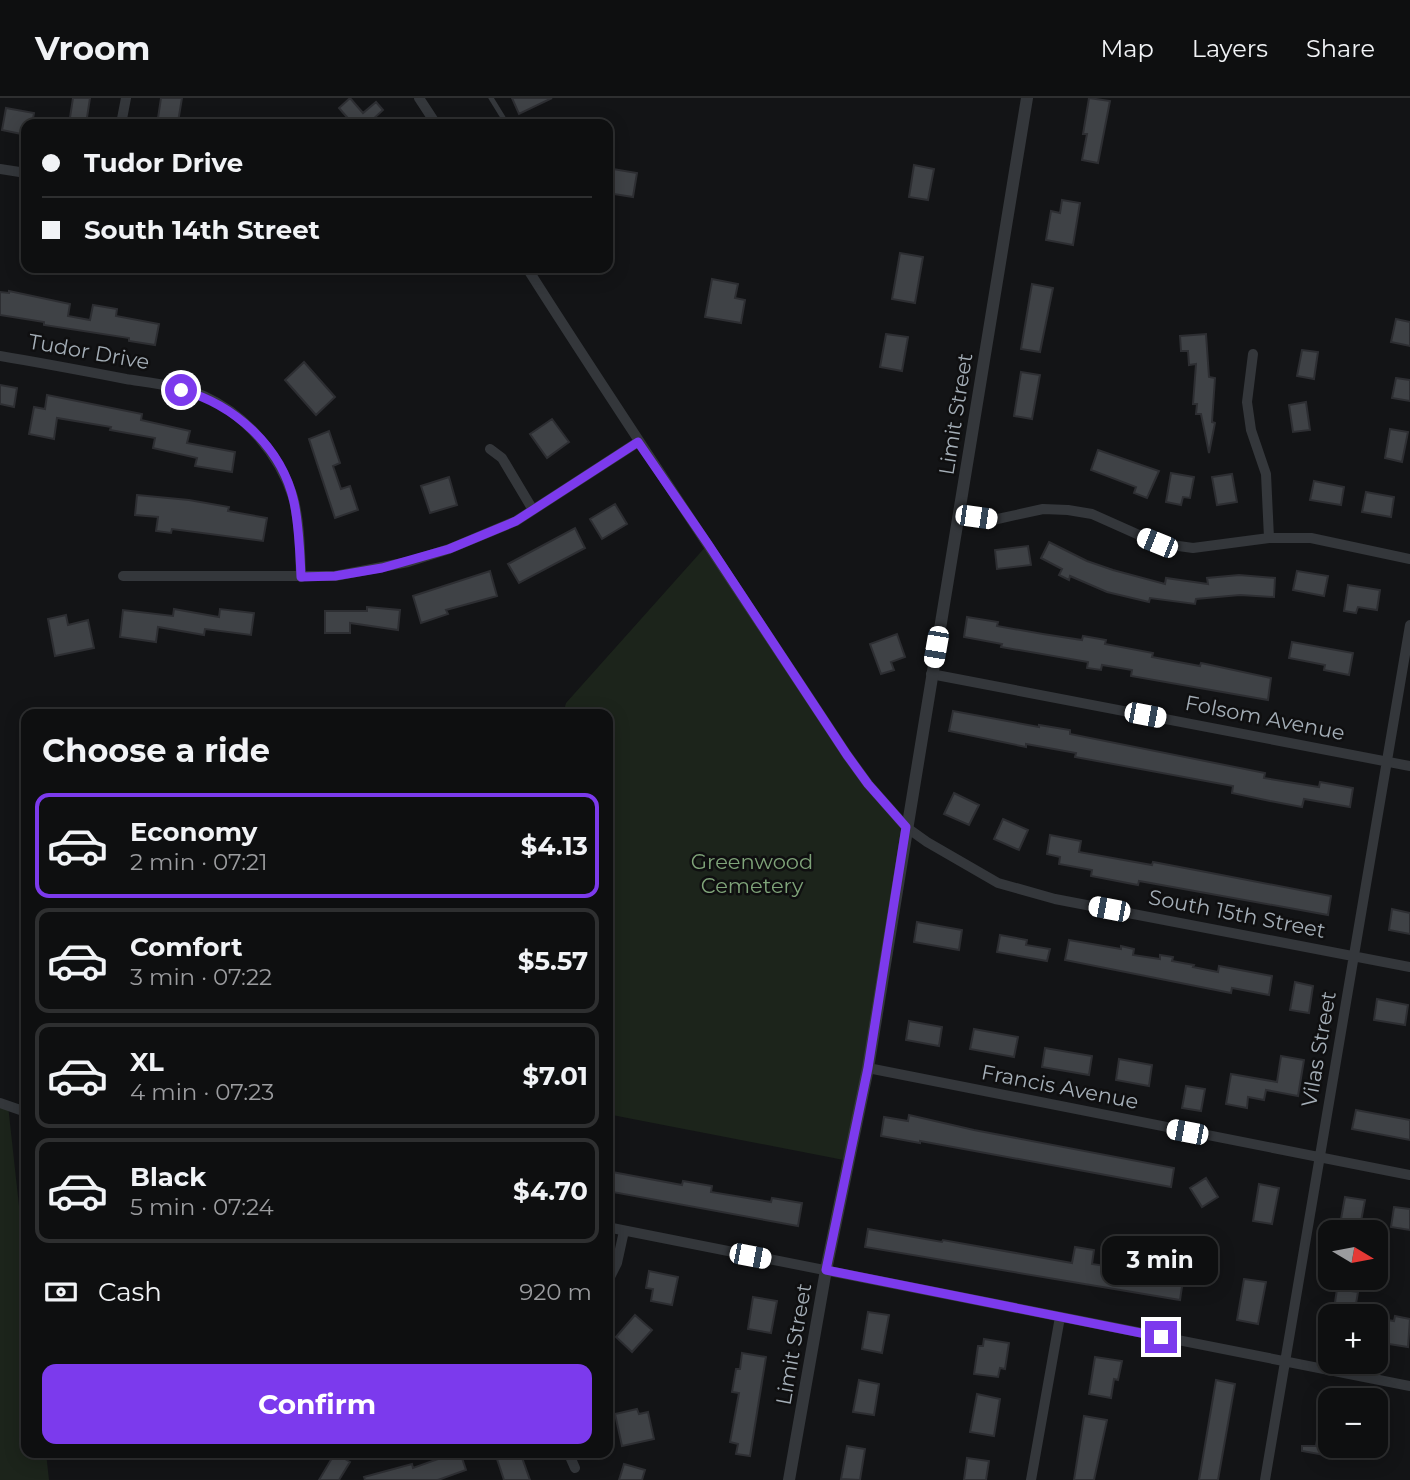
<!DOCTYPE html>
<html lang="en">
<head>
<meta charset="utf-8">
<style>
	body { margin:0; font-family:Montserrat,sans-serif; background:#1c1d1e; color:#f1f3f6; height:100vh; display:flex; flex-direction:column; font-size:26px; white-space:nowrap }
	* { box-sizing:border-box; margin:0 }
	p { font-size:23px; color:#9b9c9f }
	.icon { flex:none; width:38px; height:38px; fill:none; stroke:currentColor; stroke-width:2; stroke-linecap:round; stroke-linejoin:round }
	.map { position:relative; flex:1; overflow:hidden }
	.panel { position:absolute; left:21px; top:611px; width:592px; height:749px; display:flex; flex-direction:column; background:#0e0f10; border-radius:14px; box-shadow:0 4px 18px #0003,0 0 0 2px #2e2f30 }
	.panel>* { flex:none }
	.banner { position:absolute; left:21px; top:21px; width:592px; height:154px; border-radius:14px; box-shadow:0 4px 18px #0003,0 0 0 2px #2e2f30; display:grid; align-content:center; height:154px; padding:0 21px; background:#0e0f10 }
	.needle { width:46px; rotate:100deg }
	.tools { position:absolute; left:1318px; top:1122px; display:grid; gap:14px }
	.tools a { display:grid; place-items:center; width:70px; height:70px; border-radius:14px; background:#0e0f10; box-shadow:0 4px 18px #0003,0 0 0 2px #2e2f30; font-size:35px }
	.end { position:absolute; width:32px; height:32px; margin:-16px; border:9px solid #7c3aed; background:#fff; box-shadow:0 0 0 4px #fff }
	.from { border-radius:50% }
	.bubble { position:absolute; height:49px; border-radius:14px; background:#0e0f10; box-shadow:0 4px 18px #0003,0 0 0 2px #2e2f30; font-size:23px; font-weight:700; line-height:49px; text-align:center }
	.car { position:absolute; width:21px; height:42px; margin:-21px -10px; border-radius:9px; box-shadow:0 0 5px 2px #0007; background:linear-gradient(#fff 24%,#345 0 40%,#fff 0 76%,#345 0 86%,#fff 0) }
	.banner b { display:flex; align-items:center; gap:24px; height:66px; font-size:26px }
	.banner b+b { border-top:2px solid #2e2f30 }
	.banner i { width:18px; height:18px; background:#f1f3f6 }
	ul { padding:0; list-style:none }
	li { display:flex; align-items:center; gap:21px; height:105px; margin:0 14px 10px; padding:0 7px; border:4px solid #2e2f30; border-radius:14px }
	li div { flex:1 }
	li b { display:block; font-size:26px }
	li em { font-style:normal; font-weight:700 }
	li.selected { border-color:#7c3aed }
	li>.icon { width:63px; height:63px; stroke-width:1.5 }
	h2 { padding:0 21px; font-size:32px; line-height:84px }
	.pay { display:flex; align-items:center; gap:18px; height:77px; padding:0 21px; font-size:26px }
	.pay p { margin-inline-start:auto }
	.button { display:flex; gap:14px; margin-top:auto; padding:14px 21px }
	.button a { flex:1; height:80px; border-radius:14px; background:#7c3aed; color:#fff; font-size:28px; font-weight:700; line-height:80px; text-align:center }
	header { display:flex; align-items:center; gap:42px; box-sizing:border-box; height:98px; padding:0 35px; background:#0e0f10; border-bottom:2px solid #2e2f30 }
	header strong { font-size:33px }
	nav { display:flex; gap:38px; margin-inline-start:auto; font-size:24px }
	.map>svg:first-child { display:block }
</style>
</head>
<body>
<header>
<strong>Vroom</strong>
<nav><a>Map</a><a>Layers</a><a>Share</a></nav>
</header>
<div class="map">
<svg width="1410" height="1382" viewBox="0 0 1410 1382">
	<rect width="100%" height="100%" fill="#131416"/>
	<!-- green -->
	<path fill="#1c241b" d="M708,446L847,657L906,729L849,1063L607,1016V616H563L566,605Z
		M0,1005L8,1007L26,1172V1354L46,1355L49,1382H0Z"/>
	<!-- building -->
	<path fill="#3f4246" stroke="#2d2e32" stroke-width="2" d="M73,0H90L86,26H69Z
		M161,0H182L178,24L158,20Z
		M350,0L363,15L376,4L383,12L370,24L372,26H351L352,25L339,10Z
		M512,0H552L519,16Z
		M1089,0L1110,3L1098,65L1082,62L1087,36H1083Z
		M6,10L34,15L32,26H26V37L2,32Z
		M914,67L934,71L928,102L909,99Z
		M607,70L637,75L633,99L607,95Z
		M1062,102L1080,105L1073,147L1046,142L1051,113L1060,115Z
		M900,155L923,159L915,205L892,201Z
		M712,181L738,186L735,200L745,202L741,225L705,219Z
		M1032,186L1053,190L1040,254L1021,251Z
		M9,193L70,206L68,218L90,222L93,207L117,211L116,218L159,226L155,247L129,243V240L44,227V224L0,217V194L9,195Z
		M1396,221L1410,224V248L1391,244Z
		M886,236L908,239L902,273L880,269Z
		M1206,236L1209,279L1215,280L1212,324L1215,325L1209,355L1201,316H1196L1197,306H1193L1196,266L1189,267L1188,253H1181L1180,238Z
		M1302,252L1318,254L1314,281L1297,278Z
		M304,264L335,299L316,317L285,282Z
		M1021,274L1040,277L1032,321L1014,318Z
		M1396,280L1410,282V303L1392,300Z
		M0,287L17,290L14,309L0,306Z
		M47,297L142,316L141,322L190,333L187,345L235,354L232,374L195,368L197,360L153,350L155,340L110,332L111,329L57,320L54,341L29,336L34,309L45,311Z
		M1306,304L1310,332L1293,334L1289,307Z
		M552,321L569,344L547,360L530,336Z
		M1390,331L1408,334L1402,364L1385,360Z
		M329,333L340,365L333,368L341,391L350,388L358,412L335,420L309,341Z
		M1098,352L1159,373L1147,400L1134,395L1136,389L1091,372Z
		M1171,375L1194,379L1190,400L1183,399L1181,407L1166,404Z
		M1232,376L1237,404L1217,407L1212,379Z
		M449,379L457,407L430,415L421,388Z
		M1314,383L1344,389L1341,407L1310,402Z
		M1366,394L1394,399L1391,419L1362,414Z
		M137,397L189,402L229,409L228,413L267,420L263,443L172,431L171,435L156,433L158,419L135,417Z
		M615,406L627,426L602,441L590,421Z
		M575,430L585,450L519,485L508,466Z
		M1049,444L1087,463L1113,472L1165,486L1166,480L1208,486L1207,480L1239,477L1275,480L1274,499L1240,497L1196,501L1195,506L1150,500L1149,504L1107,494L1070,478L1069,482L1059,477L1062,471L1041,460Z
		M1028,448L1031,467L997,471L995,452Z
		M490,473L497,498L446,512L448,516L421,525L413,498Z
		M1297,473L1328,478L1324,498L1293,492Z
		M1348,487L1380,492L1377,512L1358,509L1356,515L1344,513Z
		M367,509L400,512L398,532L350,525V535H325V513H367Z
		M174,511L219,519L220,511L254,515L251,537L205,531L204,537L158,529L156,544L120,539L123,512L173,518Z
		M66,517L68,527L88,522L94,550L55,558L48,521Z
		M967,519L998,524L997,528L1043,536L1082,542L1083,538L1106,542L1105,546L1153,555L1152,559L1200,568L1201,565L1271,580L1268,602L1131,578L1132,572L1102,567L1101,572L1087,570L1088,564L1001,549L1002,546L964,539Z
		M897,536L905,559L891,564L894,572L881,576L870,546Z
		M1292,544L1353,555L1349,577L1324,572L1325,567L1289,560Z
		M953,613L1039,629V627L1070,632V636L1265,675L1264,680L1319,689L1320,684L1353,690L1350,709L1304,701L1302,709L1270,703L1232,695L1233,688L1075,659L1076,655L1026,646V649L949,633Z
		M954,695L979,707L969,727L944,716Z
		M1003,721L1028,732L1019,752L994,741Z
		M1050,737L1081,743L1079,754L1152,767L1153,764L1206,774L1331,798L1328,817L1139,783L1138,787L1091,778L1092,772L1059,766L1060,759L1047,756Z
		M1392,811L1410,815V836L1389,832Z
		M917,824L962,832L959,852L914,844Z
		M1000,837L1027,842L1026,847L1050,851L1047,863L997,854Z
		M1069,842L1121,851V848L1134,851L1133,857L1160,861V857L1173,859L1172,863L1194,867L1193,869L1218,874L1219,868L1272,878L1269,897L1232,890L1231,895L1065,862Z
		M1295,884L1313,888L1309,915L1290,912Z
		M1377,901L1408,907L1405,927L1374,922Z
		M909,923L942,929L939,948L906,942Z
		M974,931L1018,939L1014,959L970,951Z
		M1045,950L1092,958L1089,977L1042,969Z
		M1281,958L1304,962L1298,998L1266,992L1264,1002L1248,999L1247,1010L1226,1006L1231,976L1277,984Z
		M1119,961L1152,967L1149,988L1116,982Z
		M1186,988L1205,991L1201,1013L1182,1010Z
		M1356,1012L1410,1022V1042L1352,1031Z
		M909,1017L974,1032L1174,1070L1171,1089L920,1043V1045L881,1038L884,1019L908,1023Z
		M607,1073L682,1087L683,1083L712,1088L711,1094L771,1104L772,1100L802,1105L798,1128L607,1093Z
		M1206,1080L1218,1099L1202,1109L1190,1090Z
		M1259,1086L1279,1090L1272,1126L1253,1123Z
		M1345,1099L1365,1102L1359,1134L1339,1132Z
		M1394,1109L1410,1111V1132L1391,1129Z
		M868,1131L942,1144L943,1142L1072,1165L1075,1149L1094,1152L1092,1166L1166,1177V1179L1183,1182L1180,1202L865,1149Z
		M649,1173L678,1179L672,1207L651,1203L653,1191L646,1190Z
		M1244,1181L1266,1184L1258,1226L1237,1222Z
		M1337,1191L1358,1194L1354,1218H1333Z
		M753,1199L777,1203L771,1235L748,1231Z
		M868,1214L889,1217L882,1255L862,1251Z
		M635,1217L652,1232L632,1254L616,1239Z
		M1395,1218L1410,1221L1408,1249L1376,1244V1220L1394,1223Z
		M984,1241L1009,1245L1005,1271L1000,1270L998,1279L974,1276L978,1248H983Z
		M742,1255L766,1259L750,1358L736,1356L738,1346L730,1344L739,1295L732,1294L736,1271H740Z
		M1095,1259L1122,1263L1118,1282L1114,1281L1111,1300L1089,1296Z
		M859,1282L879,1286L874,1317L853,1314Z
		M1216,1282L1235,1286L1218,1382H1199Z
		M977,1296L1000,1301L994,1338L970,1334Z
		M1324,1300H1330V1348H1339L1336,1359L1302,1353V1348H1316Z
		M637,1311L639,1316L648,1314L654,1341L622,1348L615,1316Z
		M1084,1318L1107,1322L1094,1382H1074Z
		M847,1348L865,1351L860,1382L841,1381Z
		M442,1354H460L466,1372L438,1382H365L364,1379L412,1366L413,1370L444,1359Z
		M515,1354H520L530,1382H504L497,1361Z
		M335,1355L350,1364L339,1382H319Z
		M967,1360L989,1363L986,1382H964Z
		M624,1366L645,1372L642,1382H619Z"/>
	<g fill="none" stroke-linecap="round" stroke-linejoin="round">
		<!-- service -->
		<path stroke="#34373b" stroke-width="5" d="M491,0L507,26"/>
		<!-- minor -->
		<path stroke="#34373b" stroke-width="10" d="M419,0L436,26
			M121,26L126,0
			M0,71L26,75
			M527,170C631,334 740,494 847,657L868,686L906,729L927,744L998,785L1055,801L1410,869
			M1253,256L1247,304L1251,332L1266,376L1269,440
			M0,258C42,265 84,273 126,281C151,285 180,288 204,298C246,317 279,356 293,399C300,425 300,452 301,479
			M490,351L502,360L533,412
			M959,417L993,422L1043,411L1068,412L1092,416L1157,445L1193,450L1269,440H1311L1410,461
			M123,478H335L408,464L449,451L516,423L638,344
			M931,576L1410,668
			M868,970L1410,1077
			M0,1005L26,1014
			M607,1129L1410,1288
			M607,1185L617,1165L624,1133
			M568,1354L575,1370
			M1031,1382L1060,1219
			M1265,1382L1410,527"/>
		<!-- tertiary -->
		<path stroke="#34373b" stroke-width="12" d="M789,1382L826,1172L868,970L1027,0"/>
	</g>
	<g fill="none" stroke-linecap="round" stroke-linejoin="round">
		<!-- route -->
		<path stroke="#7c3aed" stroke-width="9" d="M181,292C234,306 282,349 294,404C299,428 300,453 301,479L335,478L382,470L449,451L516,423L638,344L708,446L847,657L868,686L906,729L868,970L826,1172L1161,1239"/>
	</g>
	<g text-anchor="middle" stroke-width="5" stroke-linejoin="round" paint-order="stroke">
		<!-- street labels -->
		<g font-size="21" fill="#a4aeb7" stroke="#0f0f10">
			<text transform="translate(89 254) rotate(10)" y="7">Tudor Drive</text>
			<text transform="translate(956 316) rotate(-81)" y="7">Limit Street</text>
			<text transform="translate(1265 620) rotate(11)" y="7">Folsom Avenue</text>
			<text transform="translate(1237 816) rotate(11)" y="7">South 15th Street</text>
			<text transform="translate(1319 951) rotate(-80)" y="7">Vilas Street</text>
			<text transform="translate(1060 989) rotate(11)" y="7">Francis Avenue</text>
			<text transform="translate(794 1246) rotate(-80)" y="7">Limit Street</text>
		</g>
		<!-- park labels -->
		<g font-size="21" fill="#7fa479" stroke="#0f0f10">
			<text x="752" y="771">Greenwood<tspan x="752" dy="24">Cemetery</tspan></text>
		</g>
	</g>
</svg>
<div class="tools">
<a><svg class="needle" viewBox="-14 -14 28 28"><path d="M0-13l5 13h-10z" fill="#e53935"/><path d="M0 13l5-13h-10z" fill="#9b9c9f"/></svg></a>
<a>+</a>
<a>−</a>
</div>
<i class="end from" style="left:181px;top:292px"></i>
<i class="end" style="left:1161px;top:1239px"></i>
<div class="bubble" style="left:1102px;top:1138px;width:116px">3 min</div>
<i class="car" style="left:976px;top:419px;rotate:98deg"></i>
<i class="car" style="left:1157px;top:445px;rotate:292deg"></i>
<i class="car" style="left:936px;top:549px;rotate:190deg"></i>
<i class="car" style="left:1145px;top:617px;rotate:101deg"></i>
<i class="car" style="left:1109px;top:811px;rotate:281deg"></i>
<i class="car" style="left:1187px;top:1034px;rotate:281deg"></i>
<i class="car" style="left:750px;top:1158px;rotate:101deg"></i>
<div class="banner">
<b><i class="from"></i>Tudor Drive</b>
<b><i></i>South 14th Street</b>
</div>
<section class="panel">
<h2>Choose a ride</h2>
<ul>
<li class="selected"><svg class="icon" aria-label="car" viewBox="0 0 24 24"><path d="M5 17H2v-5l4-1 3-4h7l3 4 3 1v5h-3M9 17h6M6 11h13"/><circle cx="7" cy="17" r="2"/><circle cx="17" cy="17" r="2"/></svg><div><b>Economy</b><p>2 min · 07:21</p></div><em>$4.13</em></li>
<li><svg class="icon" aria-label="car" viewBox="0 0 24 24"><path d="M5 17H2v-5l4-1 3-4h7l3 4 3 1v5h-3M9 17h6M6 11h13"/><circle cx="7" cy="17" r="2"/><circle cx="17" cy="17" r="2"/></svg><div><b>Comfort</b><p>3 min · 07:22</p></div><em>$5.57</em></li>
<li><svg class="icon" aria-label="car" viewBox="0 0 24 24"><path d="M5 17H2v-5l4-1 3-4h7l3 4 3 1v5h-3M9 17h6M6 11h13"/><circle cx="7" cy="17" r="2"/><circle cx="17" cy="17" r="2"/></svg><div><b>XL</b><p>4 min · 07:23</p></div><em>$7.01</em></li>
<li><svg class="icon" aria-label="car" viewBox="0 0 24 24"><path d="M5 17H2v-5l4-1 3-4h7l3 4 3 1v5h-3M9 17h6M6 11h13"/><circle cx="7" cy="17" r="2"/><circle cx="17" cy="17" r="2"/></svg><div><b>Black</b><p>5 min · 07:24</p></div><em>$4.70</em></li>
</ul>
<div class="pay"><svg class="icon" aria-label="cash" viewBox="0 0 24 24"><path d="M3 7h18v10H3z"/><circle cx="12" cy="12" r="2"/></svg>Cash<p>920 m</p></div>
<div class="button"><a>Confirm</a></div>
</section>
</div>
</body>
</html>
